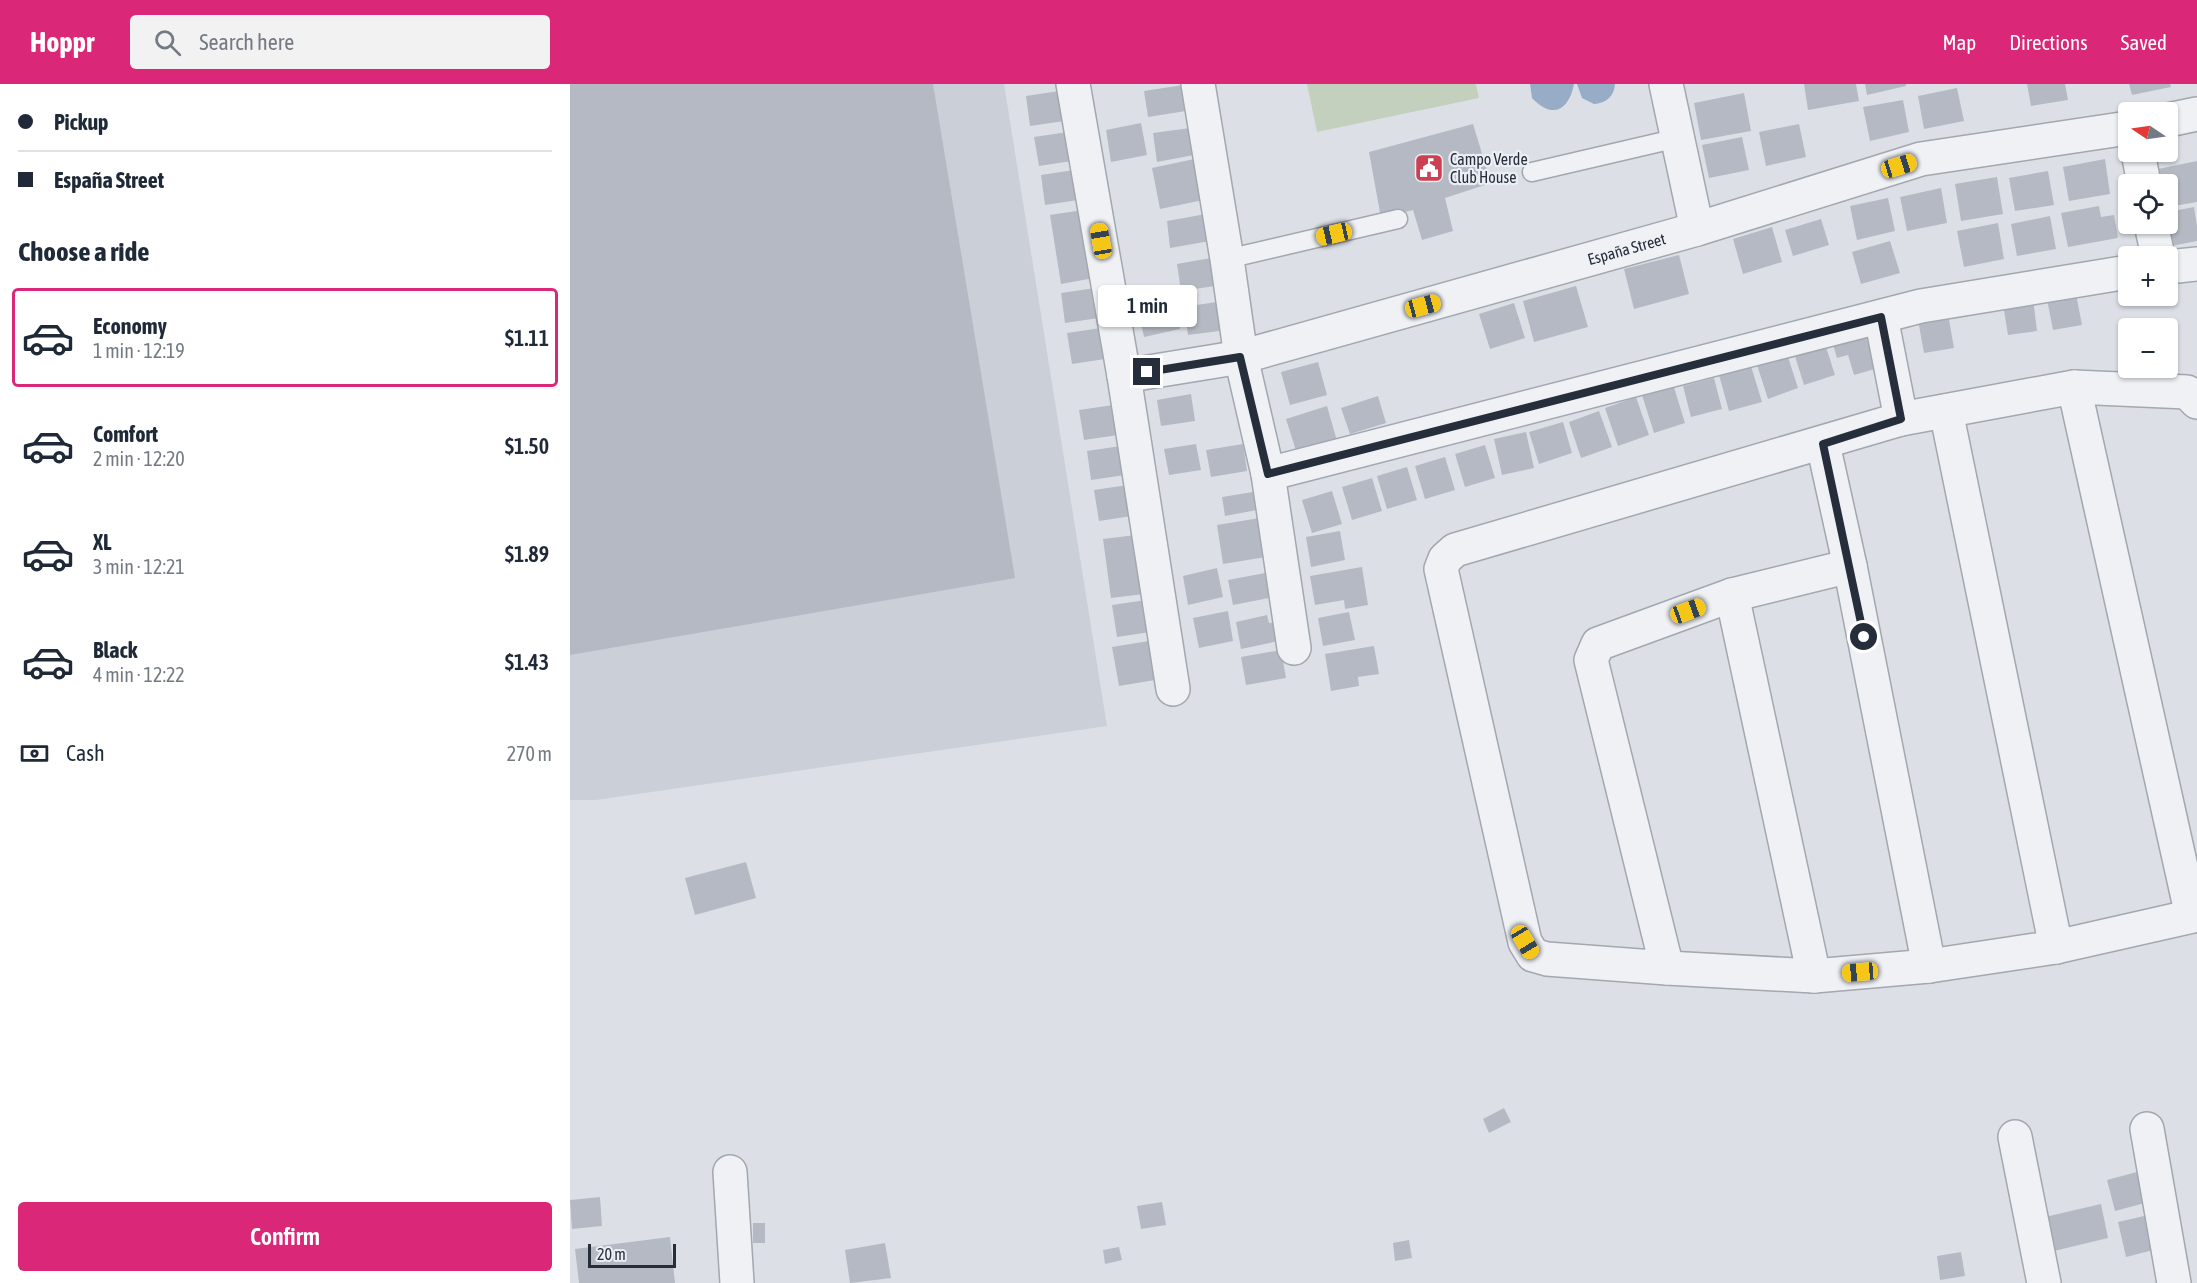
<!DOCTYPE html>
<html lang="en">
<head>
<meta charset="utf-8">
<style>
	body { margin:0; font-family:"Asap Condensed",sans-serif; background:#f2f2f3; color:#1f2937; height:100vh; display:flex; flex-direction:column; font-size:22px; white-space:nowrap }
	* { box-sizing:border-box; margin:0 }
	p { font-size:20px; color:#747a83 }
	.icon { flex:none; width:33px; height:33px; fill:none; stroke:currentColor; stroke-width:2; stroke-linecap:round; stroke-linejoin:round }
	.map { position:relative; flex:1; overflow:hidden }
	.panel { display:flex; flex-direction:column; background:#fff; width:570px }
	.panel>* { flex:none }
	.guide { display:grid; align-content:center; height:132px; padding:0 18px; background:#fff }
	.needle { width:39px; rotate:283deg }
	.controls { position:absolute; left:1548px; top:18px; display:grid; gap:12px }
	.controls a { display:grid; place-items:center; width:60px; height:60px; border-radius:6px; background:#fff; box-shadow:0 2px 4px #0004; font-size:30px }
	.scale { position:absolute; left:18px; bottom:15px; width:88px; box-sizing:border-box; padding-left:6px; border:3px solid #262e3c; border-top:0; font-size:16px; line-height:21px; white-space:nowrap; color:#262e3c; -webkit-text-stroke:4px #ebeff4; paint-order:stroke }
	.end { position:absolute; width:27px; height:27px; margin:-14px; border:8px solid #262e3c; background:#fff; box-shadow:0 0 0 3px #fff }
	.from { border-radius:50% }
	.bubble { position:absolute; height:42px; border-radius:6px; background:#fff; box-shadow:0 2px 4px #0004; font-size:20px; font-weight:600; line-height:42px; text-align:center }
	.car { position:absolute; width:18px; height:36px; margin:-18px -9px; border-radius:8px; box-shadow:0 0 4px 2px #0007; background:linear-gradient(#f5c518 24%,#345 0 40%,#f5c518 0 76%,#345 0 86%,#f5c518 0) }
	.guide b { display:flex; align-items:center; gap:21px; height:57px; font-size:22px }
	.guide b+b { border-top:2px solid #e0e1e3 }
	.guide i { width:15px; height:15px; background:#1f2937 }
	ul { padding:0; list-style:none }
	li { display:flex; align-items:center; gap:18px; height:99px; margin:0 12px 9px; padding:0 6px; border:3px solid transparent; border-radius:6px }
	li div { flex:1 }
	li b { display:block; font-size:22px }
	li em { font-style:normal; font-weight:600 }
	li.active { border-color:#db2777 }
	li>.icon { width:54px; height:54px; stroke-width:1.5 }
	h2 { padding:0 18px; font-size:27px; line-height:72px }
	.pay { display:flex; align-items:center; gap:15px; height:66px; padding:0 18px; font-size:22px }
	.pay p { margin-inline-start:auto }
	.cta { display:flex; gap:12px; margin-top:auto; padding:12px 18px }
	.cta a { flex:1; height:69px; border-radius:6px; background:#db2777; color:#fff; font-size:24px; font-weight:600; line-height:69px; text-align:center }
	header { display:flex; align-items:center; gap:36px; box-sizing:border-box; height:84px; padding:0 30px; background:#db2777; color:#fff }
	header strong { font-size:28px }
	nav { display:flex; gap:33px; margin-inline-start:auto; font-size:21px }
	.search { width:420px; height:54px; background:#f2f2f3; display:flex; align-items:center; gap:15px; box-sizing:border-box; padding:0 21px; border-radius:6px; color:#747a83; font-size:22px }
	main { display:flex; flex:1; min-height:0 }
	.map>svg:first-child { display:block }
</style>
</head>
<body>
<header>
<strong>Hoppr</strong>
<div class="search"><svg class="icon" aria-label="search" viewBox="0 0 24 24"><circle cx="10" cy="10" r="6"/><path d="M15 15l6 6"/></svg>Search here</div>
<nav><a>Map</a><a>Directions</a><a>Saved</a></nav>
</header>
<main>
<section class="panel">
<div class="guide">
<b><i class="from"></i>Pickup</b>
<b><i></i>España Street</b>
</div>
<h2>Choose a ride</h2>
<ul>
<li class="active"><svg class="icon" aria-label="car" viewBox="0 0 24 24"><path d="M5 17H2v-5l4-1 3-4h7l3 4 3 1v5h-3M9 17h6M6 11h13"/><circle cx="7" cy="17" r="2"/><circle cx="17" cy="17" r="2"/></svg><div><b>Economy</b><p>1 min · 12:19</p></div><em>$1.11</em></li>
<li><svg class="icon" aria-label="car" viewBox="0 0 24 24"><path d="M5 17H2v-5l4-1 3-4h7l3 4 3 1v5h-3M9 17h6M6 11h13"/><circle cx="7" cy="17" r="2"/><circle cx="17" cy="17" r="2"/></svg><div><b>Comfort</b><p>2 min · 12:20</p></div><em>$1.50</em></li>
<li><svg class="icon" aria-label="car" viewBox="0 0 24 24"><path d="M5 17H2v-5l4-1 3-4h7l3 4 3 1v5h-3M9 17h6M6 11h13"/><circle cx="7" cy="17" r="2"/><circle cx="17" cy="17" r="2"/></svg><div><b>XL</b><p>3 min · 12:21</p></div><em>$1.89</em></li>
<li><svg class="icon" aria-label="car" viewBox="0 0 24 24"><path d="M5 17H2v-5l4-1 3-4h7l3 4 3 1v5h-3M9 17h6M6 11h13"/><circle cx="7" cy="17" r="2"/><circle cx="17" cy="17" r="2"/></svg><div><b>Black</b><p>4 min · 12:22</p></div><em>$1.43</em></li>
</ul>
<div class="pay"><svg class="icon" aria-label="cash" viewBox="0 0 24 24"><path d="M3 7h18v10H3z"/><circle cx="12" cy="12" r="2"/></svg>Cash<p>270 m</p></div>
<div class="cta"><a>Confirm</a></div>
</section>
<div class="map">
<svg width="1627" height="1199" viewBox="0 0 1627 1199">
	<rect width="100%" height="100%" fill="#dce0e6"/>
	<!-- built -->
	<path fill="#cacfd8" d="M0,0H434L537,642L26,716H0Z"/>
	<!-- green -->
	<path fill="#c2d0bd" d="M737,0H906L909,14L747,48Z"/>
	<!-- water -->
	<path fill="#97adc7" d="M960,0H1004C999,26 983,36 962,14Z
		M1007,0H1045C1044,13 1036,19 1024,20L1012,14Z"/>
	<!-- building -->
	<path fill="#b4b9c3" d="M0,0H363L445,494L0,571Z
		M1234,0H1286L1289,17L1238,26Z
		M1295,0H1336V2L1297,11Z
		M1457,0H1495L1498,16L1461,22Z
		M1559,0H1600L1601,3L1562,11Z
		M613,1L616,27L578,33L574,7Z
		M1387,4L1394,37L1354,45L1348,12Z
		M489,7L494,37L460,42L456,12Z
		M1174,9L1181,47L1131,56L1124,19Z
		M1333,16L1339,48L1300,57L1293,23Z
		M571,39L577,71L541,78L536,46Z
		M903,40L921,99L875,114L883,147L852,156L843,126L811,134L799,68Z
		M1229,40L1236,73L1196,82L1189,48Z
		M620,44L624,71L587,78L583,49Z
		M498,48L502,77L469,82L464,53Z
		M1172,53L1179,86L1139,94L1132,61Z
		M629,74L638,115L590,125L582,84Z
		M1535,75L1540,110L1499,117L1493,83Z
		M1627,77V118L1598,123V100H1591L1588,85Z
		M504,86L508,116L475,121L471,91Z
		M1478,87L1484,121L1445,127L1439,94Z
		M1427,93L1433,130L1391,137L1385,100Z
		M1371,104L1377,139L1337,147L1330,113Z
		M1318,114L1325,147L1287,156L1280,122Z
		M1529,122L1531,133L1544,131L1548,154L1498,163L1491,129Z
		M1624,123L1627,142V157L1601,162L1598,128Z
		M513,126L524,194L491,200L480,131Z
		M636,130L640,157L600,164L597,137Z
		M1480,132L1486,165L1447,172L1441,140Z
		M1251,135L1259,161L1223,172L1215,146Z
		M1428,139L1434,175L1394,183L1387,147Z
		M1202,143L1212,178L1173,190L1163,155Z
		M1320,157L1330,189L1291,200L1282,168Z
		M1109,171L1119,210L1064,225L1054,185Z
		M641,174L645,202L611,207L607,180Z
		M1006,202L1018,243L964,258L953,217Z
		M525,204L529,234L495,239L491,209Z
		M1505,205L1512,241L1483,246L1476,210Z
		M605,215L610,245L574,253L567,222Z
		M1463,215L1467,247L1438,251L1433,220Z
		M653,217L657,246L618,251L614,223Z
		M944,219L955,254L920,265L909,230Z
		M1378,230L1384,264L1354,269L1348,236Z
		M531,244L535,275L502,280L497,249Z
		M1295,248L1305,285L1284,291L1278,271L1267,274L1262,257Z
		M1255,260L1265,291L1234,301L1224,269Z
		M1217,270L1228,304L1198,315L1187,281Z
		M748,278L757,311L720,321L711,288Z
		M1181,282L1192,318L1159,327L1149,291Z
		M1144,294L1152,325L1121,333L1113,302Z
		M1103,300L1115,339L1084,349L1072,311Z
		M621,310L625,337L591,342L587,316Z
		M808,312L816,339L780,350L771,324Z
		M1066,313L1079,351L1048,362L1035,324Z
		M543,321L548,351L514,356L509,326Z
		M757,322L767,357L727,370L716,335Z
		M1029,327L1042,363L1011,374L999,338Z
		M993,338L1002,369L969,380L959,348Z
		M956,348L964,384L932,391L924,355Z
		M626,360L631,386L599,391L594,365Z
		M673,360L677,387L641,393L636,366Z
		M915,361L925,394L895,403L885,370Z
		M551,362L555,391L521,396L517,367Z
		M875,373L885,406L855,415L845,382Z
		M837,383L847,416L817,425L807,392Z
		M802,394L812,427L782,436L772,403Z
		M558,401L562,432L529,437L524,406Z
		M762,407L772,440L742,449L732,416Z
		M683,408L687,426L655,432L652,413Z
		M690,434L696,473L653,480L647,441Z
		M770,447L775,476L741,483L736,453Z
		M566,451L574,510L541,514L533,455Z
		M792,483L798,521L775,525L774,516L745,521L740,492Z
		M647,484L653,513L618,521L613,492Z
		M695,489L699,514L663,521L658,496Z
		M576,516L580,548L547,553L542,521Z
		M658,527L663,557L629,564L623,534Z
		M779,528L785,556L753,562L748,534Z
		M697,531L699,539L715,536L718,555L671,565L666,538Z
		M585,556L591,595L549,602L542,563Z
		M804,562L809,590L788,593L789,602L761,607L755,570Z
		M711,566L716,594L676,601L671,573Z
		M176,778L186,814L125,831L115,794Z
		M934,1024L941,1038L919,1049L913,1035Z
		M1578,1085L1586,1116L1545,1127L1537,1096Z
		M30,1113L32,1142L2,1145L0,1116Z
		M592,1118L596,1141L571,1145L567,1122Z
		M1531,1120L1538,1154L1484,1167L1475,1133Z
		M1583,1130L1591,1164L1556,1173L1548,1138Z
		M183,1139H195V1159H183Z
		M100,1153L105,1199H9L5,1165Z
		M839,1156L842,1174L825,1177L823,1159Z
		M315,1159L321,1194L280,1199L275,1166Z
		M549,1163L552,1176L535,1180L533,1166Z
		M1391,1168L1395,1192L1370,1196L1367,1172Z"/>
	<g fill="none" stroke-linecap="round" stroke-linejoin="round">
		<!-- service casing -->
		<g stroke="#a2a7b0" stroke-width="21">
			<path id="service" d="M962,88L1108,54
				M657,175L828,135"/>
		</g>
		<!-- minor casing -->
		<g stroke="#a2a7b0" stroke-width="36">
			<g id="minor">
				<path d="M503,0L554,292L603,605"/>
				<path d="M628,0L657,175L671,273L698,390L724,564"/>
				<path d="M1096,0L1127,145"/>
				<path d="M1598,36L1627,30"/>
				<path d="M1568,68L1574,100"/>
				<path d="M1581,140L1588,172"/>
				<path d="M1598,183L1627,180"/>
				<path d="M1311,233L1331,335"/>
				<path id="s1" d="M554,292L671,273L1127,145L1351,75L1558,44"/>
				<path d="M1504,303L1622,832"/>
				<path d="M1627,318L1617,308L1504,303L1331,335L885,466L875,475L871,485L955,858L963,871L977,875L1097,884L1244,892L1359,882L1486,863L1627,831"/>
				<path d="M1376,327L1486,863"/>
				<path d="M1253,360L1280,482L1359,882"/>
				<path d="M698,390L1351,222L1558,188"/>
				<path d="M1162,511L1244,892"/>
				<path d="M1097,884L1021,576L1028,560L1162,511L1280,482"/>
				<path d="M1577,1045L1604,1199"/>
				<path d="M1445,1053L1474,1199"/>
				<path d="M160,1088L167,1199"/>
			</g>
		</g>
		<!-- service -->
		<use href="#service" stroke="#eff1f5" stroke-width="18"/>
		<!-- minor -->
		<use href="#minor" stroke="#eff1f5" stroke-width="33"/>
	</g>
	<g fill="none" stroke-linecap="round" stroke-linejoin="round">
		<!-- route -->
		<path stroke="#262e3c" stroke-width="8" d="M577,288L670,273L698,390L1311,233L1331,335L1253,360L1294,553"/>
	</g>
	<!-- icons -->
	<defs>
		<g id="civic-square" transform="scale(1.5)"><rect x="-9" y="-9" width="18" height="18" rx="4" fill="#cc4053" stroke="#ebeff4"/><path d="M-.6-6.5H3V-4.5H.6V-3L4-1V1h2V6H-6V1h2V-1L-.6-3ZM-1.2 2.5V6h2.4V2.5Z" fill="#fff"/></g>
	</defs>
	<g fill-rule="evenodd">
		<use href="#civic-square" x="859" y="84"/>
	</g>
	<g text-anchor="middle" stroke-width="4.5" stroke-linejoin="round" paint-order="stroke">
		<!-- poi labels -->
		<g font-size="16" fill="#262e3c" stroke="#ebeff4" text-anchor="start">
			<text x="880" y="81">Campo Verde<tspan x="880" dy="18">Club House</tspan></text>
		</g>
		<!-- street labels -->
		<g font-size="16" fill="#262e3c" stroke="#ebeff4">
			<text dy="6" stroke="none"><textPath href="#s1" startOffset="519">España Street</textPath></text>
		</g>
	</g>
</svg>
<div class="controls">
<a><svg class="needle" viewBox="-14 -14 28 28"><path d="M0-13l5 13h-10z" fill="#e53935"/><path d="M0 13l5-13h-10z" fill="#747a83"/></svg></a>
<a><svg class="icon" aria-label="locate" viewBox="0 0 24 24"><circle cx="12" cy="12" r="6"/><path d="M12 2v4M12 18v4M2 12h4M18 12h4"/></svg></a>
<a>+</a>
<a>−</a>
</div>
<div class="scale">20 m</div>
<i class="end from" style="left:1294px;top:553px"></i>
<i class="end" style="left:577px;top:288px"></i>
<div class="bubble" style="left:528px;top:201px;width:99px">1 min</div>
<i class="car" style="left:1329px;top:82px;rotate:73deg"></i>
<i class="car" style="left:764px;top:150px;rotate:257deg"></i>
<i class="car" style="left:531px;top:157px;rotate:350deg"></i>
<i class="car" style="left:853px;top:222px;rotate:75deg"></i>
<i class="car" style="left:1118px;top:527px;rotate:70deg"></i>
<i class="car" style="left:955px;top:858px;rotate:149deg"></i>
<i class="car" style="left:1290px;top:888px;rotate:265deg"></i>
</div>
</main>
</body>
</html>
